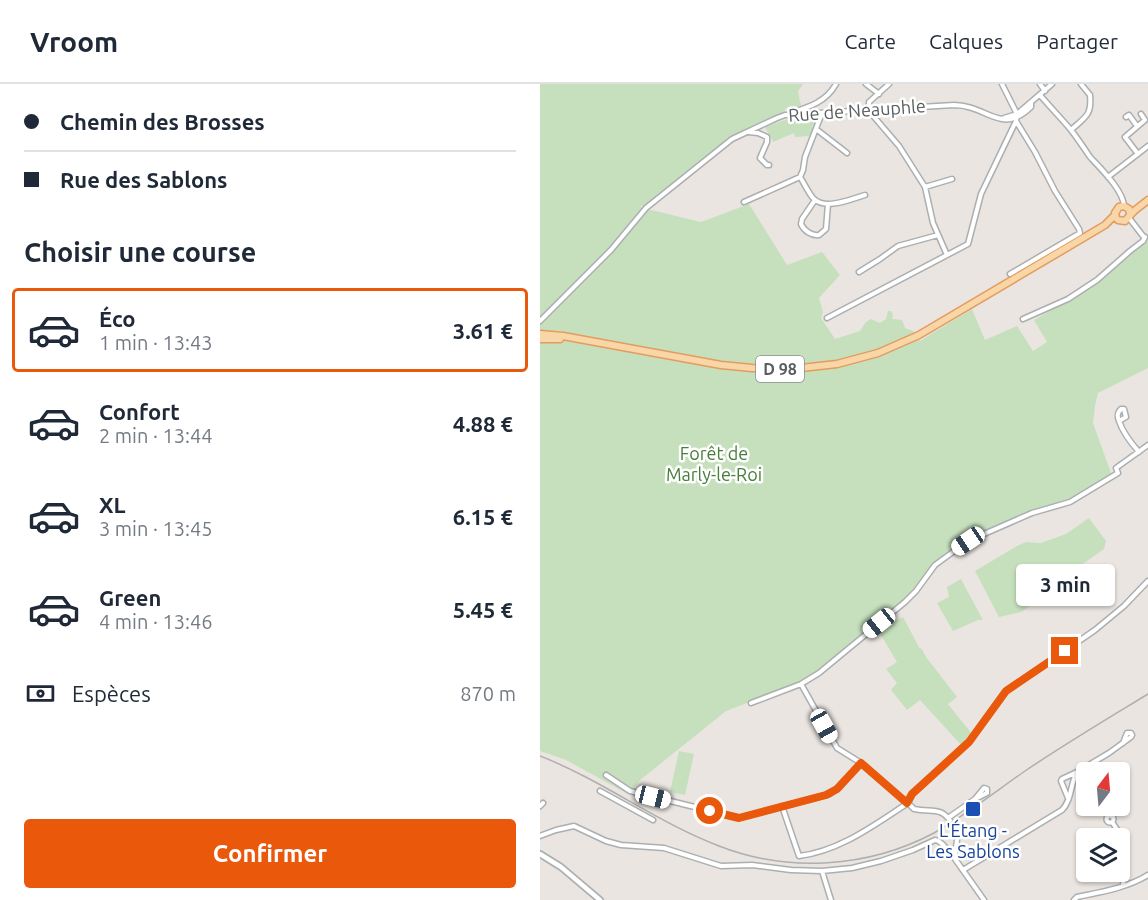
<!DOCTYPE html>
<html lang="fr">
<head>
<meta charset="utf-8">
<style>
	body { margin:0; font-family:Ubuntu,sans-serif; background:#f6f6f7; color:#1f2937; height:100vh; display:flex; flex-direction:column; font-size:22px; white-space:nowrap }
	* { box-sizing:border-box; margin:0 }
	p { font-size:20px; color:#747a83 }
	.icon { flex:none; width:33px; height:33px; fill:none; stroke:currentColor; stroke-width:2; stroke-linecap:round; stroke-linejoin:round }
	.map { position:relative; flex:1; overflow:hidden }
	.drawer { display:flex; flex-direction:column; background:#fff; width:540px }
	.drawer>* { flex:none }
	.hud { display:grid; align-content:center; height:132px; padding:0 24px; background:#fff }
	.needle { width:39px; rotate:16deg }
	.controls { position:absolute; left:536px; top:678px; display:grid; gap:12px }
	.controls a { display:grid; place-items:center; width:54px; height:54px; border-radius:6px; background:#fff; box-shadow:0 2px 4px #0004; font-size:30px }
	.end { position:absolute; width:27px; height:27px; margin:-14px; border:8px solid #ea580c; background:#fff; box-shadow:0 0 0 3px #fff }
	.from { border-radius:50% }
	.bubble { position:absolute; height:42px; border-radius:6px; background:#fff; box-shadow:0 2px 4px #0004; font-size:20px; font-weight:600; line-height:42px; text-align:center }
	.car { position:absolute; width:18px; height:36px; margin:-18px -9px; border-radius:8px; box-shadow:0 0 4px 2px #0007; background:linear-gradient(#fff 24%,#345 0 40%,#fff 0 76%,#345 0 86%,#fff 0) }
	.hud b { display:flex; align-items:center; gap:21px; height:57px; font-size:22px }
	.hud b+b { border-top:2px solid #e0e1e3 }
	.hud i { width:15px; height:15px; background:#1f2937 }
	ul { padding:0; list-style:none }
	li { display:flex; align-items:center; gap:18px; height:84px; margin:0 12px 9px; padding:0 12px; border:3px solid transparent; border-radius:6px }
	li div { flex:1 }
	li b { display:block; font-size:22px }
	li em { font-style:normal; font-weight:600 }
	li.current { border-color:#ea580c }
	li>.icon { width:54px; height:54px; stroke-width:1.5 }
	h2 { padding:0 24px; font-size:27px; line-height:72px }
	.pay { display:flex; align-items:center; gap:15px; height:66px; padding:0 24px; font-size:22px }
	.pay p { margin-inline-start:auto }
	.action { display:flex; gap:12px; margin-top:auto; padding:12px 24px }
	.action a { flex:1; height:69px; border-radius:6px; background:#ea580c; color:#fff; font-size:24px; font-weight:600; line-height:69px; text-align:center }
	header { display:flex; align-items:center; gap:36px; box-sizing:border-box; height:84px; padding:0 30px; background:#fff; border-bottom:2px solid #e0e1e3 }
	header strong { font-size:28px }
	nav { display:flex; gap:33px; margin-inline-start:auto; font-size:21px }
	main { display:flex; flex:1; min-height:0 }
	.map>svg:first-child { display:block }
</style>
</head>
<body>
<header>
<strong>Vroom</strong>
<nav><a>Carte</a><a>Calques</a><a>Partager</a></nav>
</header>
<main>
<section class="drawer">
<div class="hud">
<b><i class="from"></i>Chemin des Brosses</b>
<b><i></i>Rue des Sablons</b>
</div>
<h2>Choisir une course</h2>
<ul>
<li class="current"><svg class="icon" aria-label="car" viewBox="0 0 24 24"><path d="M5 17H2v-5l4-1 3-4h7l3 4 3 1v5h-3M9 17h6M6 11h13"/><circle cx="7" cy="17" r="2"/><circle cx="17" cy="17" r="2"/></svg><div><b>Éco</b><p>1 min · 13:43</p></div><em>3.61 €</em></li>
<li><svg class="icon" aria-label="car" viewBox="0 0 24 24"><path d="M5 17H2v-5l4-1 3-4h7l3 4 3 1v5h-3M9 17h6M6 11h13"/><circle cx="7" cy="17" r="2"/><circle cx="17" cy="17" r="2"/></svg><div><b>Confort</b><p>2 min · 13:44</p></div><em>4.88 €</em></li>
<li><svg class="icon" aria-label="car" viewBox="0 0 24 24"><path d="M5 17H2v-5l4-1 3-4h7l3 4 3 1v5h-3M9 17h6M6 11h13"/><circle cx="7" cy="17" r="2"/><circle cx="17" cy="17" r="2"/></svg><div><b>XL</b><p>3 min · 13:45</p></div><em>6.15 €</em></li>
<li><svg class="icon" aria-label="car" viewBox="0 0 24 24"><path d="M5 17H2v-5l4-1 3-4h7l3 4 3 1v5h-3M9 17h6M6 11h13"/><circle cx="7" cy="17" r="2"/><circle cx="17" cy="17" r="2"/></svg><div><b>Green</b><p>4 min · 13:46</p></div><em>5.45 €</em></li>
</ul>
<div class="pay"><svg class="icon" aria-label="cash" viewBox="0 0 24 24"><path d="M3 7h18v10H3z"/><circle cx="12" cy="12" r="2"/></svg>Espèces<p>870 m</p></div>
<div class="action"><a>Confirmer</a></div>
</section>
<div class="map">
<svg width="608" height="816" viewBox="0 0 608 816">
	<rect width="100%" height="100%" fill="#eae5e0"/>
	<!-- green -->
	<path fill="#c6e0bd" d="M0,0H263L258,7L261,22L249,26L246,24L244,28L189,53L107,123L100,122L103,124L161,138L209,120L247,181L282,168L300,191L279,214L283,228L281,234L295,255L320,247L326,238L331,235L340,239L346,235L348,227H351L353,231L352,235L362,236L365,244L373,247L380,257L432,225L445,256L477,242L493,267L507,258L494,236L562,196L608,155V284L558,309L555,322L553,339L572,392L527,417L490,428L427,455L396,478L375,506L278,588L260,599L186,627L99,697L88,710L26,676L0,667Z
		M276,32L277,35L275,41L272,42L274,45L271,52L255,53L254,49L233,58L225,43L248,35Z
		M549,434L566,457L564,465L497,512L496,518L481,528L459,533L435,487L477,462L486,458L501,459L526,450Z
		M421,495L443,536H438L413,547L397,519L409,513L407,503Z
		M363,533L380,565L381,564L386,573L417,613L408,620L432,650L422,662L380,616L367,626L351,606L357,599L346,585L357,578L338,546Z
		M139,667L154,670L145,711L130,708Z"/>
	<g fill="none" stroke-linecap="round" stroke-linejoin="round">
		<!-- minor casing -->
		<g stroke="#abafb1" stroke-width="7">
			<path id="minor" d="M326,0L339,10
				M349,0L329,18V27L359,62L385,103L393,139L407,171
				M462,0L477,30L479,31
				M500,0L505,7
				M500,11C510,23 521,34 531,46C538,55 544,64 550,73C561,85 583,106 584,122
				M250,29C269,23 286,18 296,0
				M586,33L589,31L597,42
				M464,34L477,30L512,0
				M276,45L307,69
				M531,46C545,33 552,32 550,11L541,0
				M208,48L218,49L227,53V58L220,74L227,81H229
				M598,70L585,53L605,36L601,30
				M260,93C264,99 268,108 273,114C285,127 311,115 325,111
				M568,93L608,62
				M385,103L412,95
				M275,116L262,135L261,140C264,147 272,152 279,151L286,145L288,120
				M204,118L260,93L263,86L265,73L282,29
				M589,134L603,152L605,153
				M319,188L340,175L358,162L398,151
				M470,190L540,149L539,145L515,107L495,68L476,37L477,30
				M287,234L428,160L441,110L476,37
				M483,235L528,215L557,196L590,167L603,157L605,153
				M0,237L71,166L106,124L192,55L237,34L245,31L414,21C447,21 461,52 491,23V19
				M579,337C577,332 577,329 581,325H584L586,333L579,337C583,349 591,359 599,368
				M261,600L297,664L321,679L367,719
				M211,619L261,600L279,589L365,518L376,507L395,481L428,457L492,429L530,418L578,389L576,384L608,361
				M66,691L90,707L199,734L290,710L297,705L321,679
				M60,707L113,736
				M528,714L521,697L522,695L537,688L569,669L591,653L592,651L591,649H587L583,659
				M368,719L372,710L429,658L466,607L555,546L584,522L608,497
				M368,719L374,725C393,729 401,721 413,741C415,746 417,750 417,755C417,762 414,768 415,775L444,816
				M0,722L3,719
				M242,722L259,772C300,767 334,741 368,719
				M566.5 735a3.5 3.5 0 1 1 7 0a3.5 3.5 0 1 1-7 0Z
				M408,734L435,715L447,709V705L444,704L435,715
				M572,738L586,759L583,801
				M0,752L16,746L34,742L66,757L81,761L124,764L181,782L212,781L251,786L282,787L312,784L341,777L373,766L395,756C404,757 406,768 414,771
				M423,786L522,726C532,716 530,700 537,688
				M282,787L291,816
				M534,816L537,813C561,808 587,804 608,791"/>
		</g>
		<!-- tertiary casing -->
		<g stroke="#abafb1" stroke-width="8">
			<path id="tertiary" d="M0,770L21,783L60,816"/>
		</g>
		<!-- primary casing -->
		<g stroke="#e49c5e" stroke-width="9">
			<path id="primary" d="M590,130L589,125L584,122L579,123L575,129L576,134L578,136L585,137L594,127L608,116
				M0,250L23,252L181,281L212,284L252,285L297,280L338,269L379,251L565,141L575,131
				M0,255H20"/>
		</g>
		<!-- minor -->
		<use href="#minor" stroke="#fff" stroke-width="4"/>
		<!-- tertiary -->
		<use href="#tertiary" stroke="#fff" stroke-width="4.5"/>
		<!-- primary -->
		<use href="#primary" stroke="#f8d6a7" stroke-width="6"/>
		<!-- tram -->
		<path stroke="#aeafaf" stroke-width="1.5" d="M0,672C62,696 116,738 179,762C248,789 328,784 394,749C426,731 455,708 485,687C525,660 567,635 608,610"/>
	</g>
	<g fill="none" stroke-linecap="round" stroke-linejoin="round">
		<!-- route -->
		<path stroke="#ea580c" stroke-width="8" d="M170,727L199,734L286,711L297,705L321,679L367,719L372,710L429,658L466,607L525,567"/>
	</g>
	<!-- markers -->
	<rect fill="#1a4fb4" stroke="#fff" stroke-width="2" x="425" y="717" width="16" height="16" rx="3"/>
	<g text-anchor="middle" stroke-width="5" stroke-linejoin="round" paint-order="stroke">
		<!-- shield labels -->
		<rect fill="#fff" stroke="#8a8e8f" stroke-width="1.5" x="216" y="272" width="48" height="26" rx="4.5"/>
		<g font-size="16" font-weight="bold" fill="#585d5f">
			<text x="240" y="291">D 98</text>
		</g>
		<!-- street labels -->
		<g font-size="18" fill="#585d5f" stroke="#fff">
			<text transform="translate(317 27) rotate(-4)" y="6">Rue de Neauphle</text>
		</g>
		<!-- park labels -->
		<g font-size="18" fill="#487d3a" stroke="#fff">
			<text x="174" y="376">Forêt de<tspan x="174" dy="21">Marly-le-Roi</tspan></text>
		</g>
		<!-- transit labels -->
		<g font-size="18" fill="#164399" stroke="#fff">
			<text x="433" y="753">L'Étang -<tspan x="433" dy="21">Les Sablons</tspan></text>
		</g>
	</g>
</svg>
<div class="controls">
<a><svg class="needle" viewBox="-14 -14 28 28"><path d="M0-13l5 13h-10z" fill="#e53935"/><path d="M0 13l5-13h-10z" fill="#747a83"/></svg></a>
<a><svg class="icon" aria-label="layers" viewBox="0 0 24 24"><path d="M12 4l9 5-9 5-9-5zM3 14l9 5 9-5"/></svg></a>
</div>
<i class="end from" style="left:170px;top:727px"></i>
<i class="end" style="left:525px;top:567px"></i>
<div class="bubble" style="left:476px;top:480px;width:99px">3 min</div>
<i class="car" style="left:428px;top:457px;rotate:236deg"></i>
<i class="car" style="left:339px;top:539px;rotate:231deg"></i>
<i class="car" style="left:284px;top:642px;rotate:151deg"></i>
<i class="car" style="left:113px;top:713px;rotate:104deg"></i>
</div>
</main>
</body>
</html>
